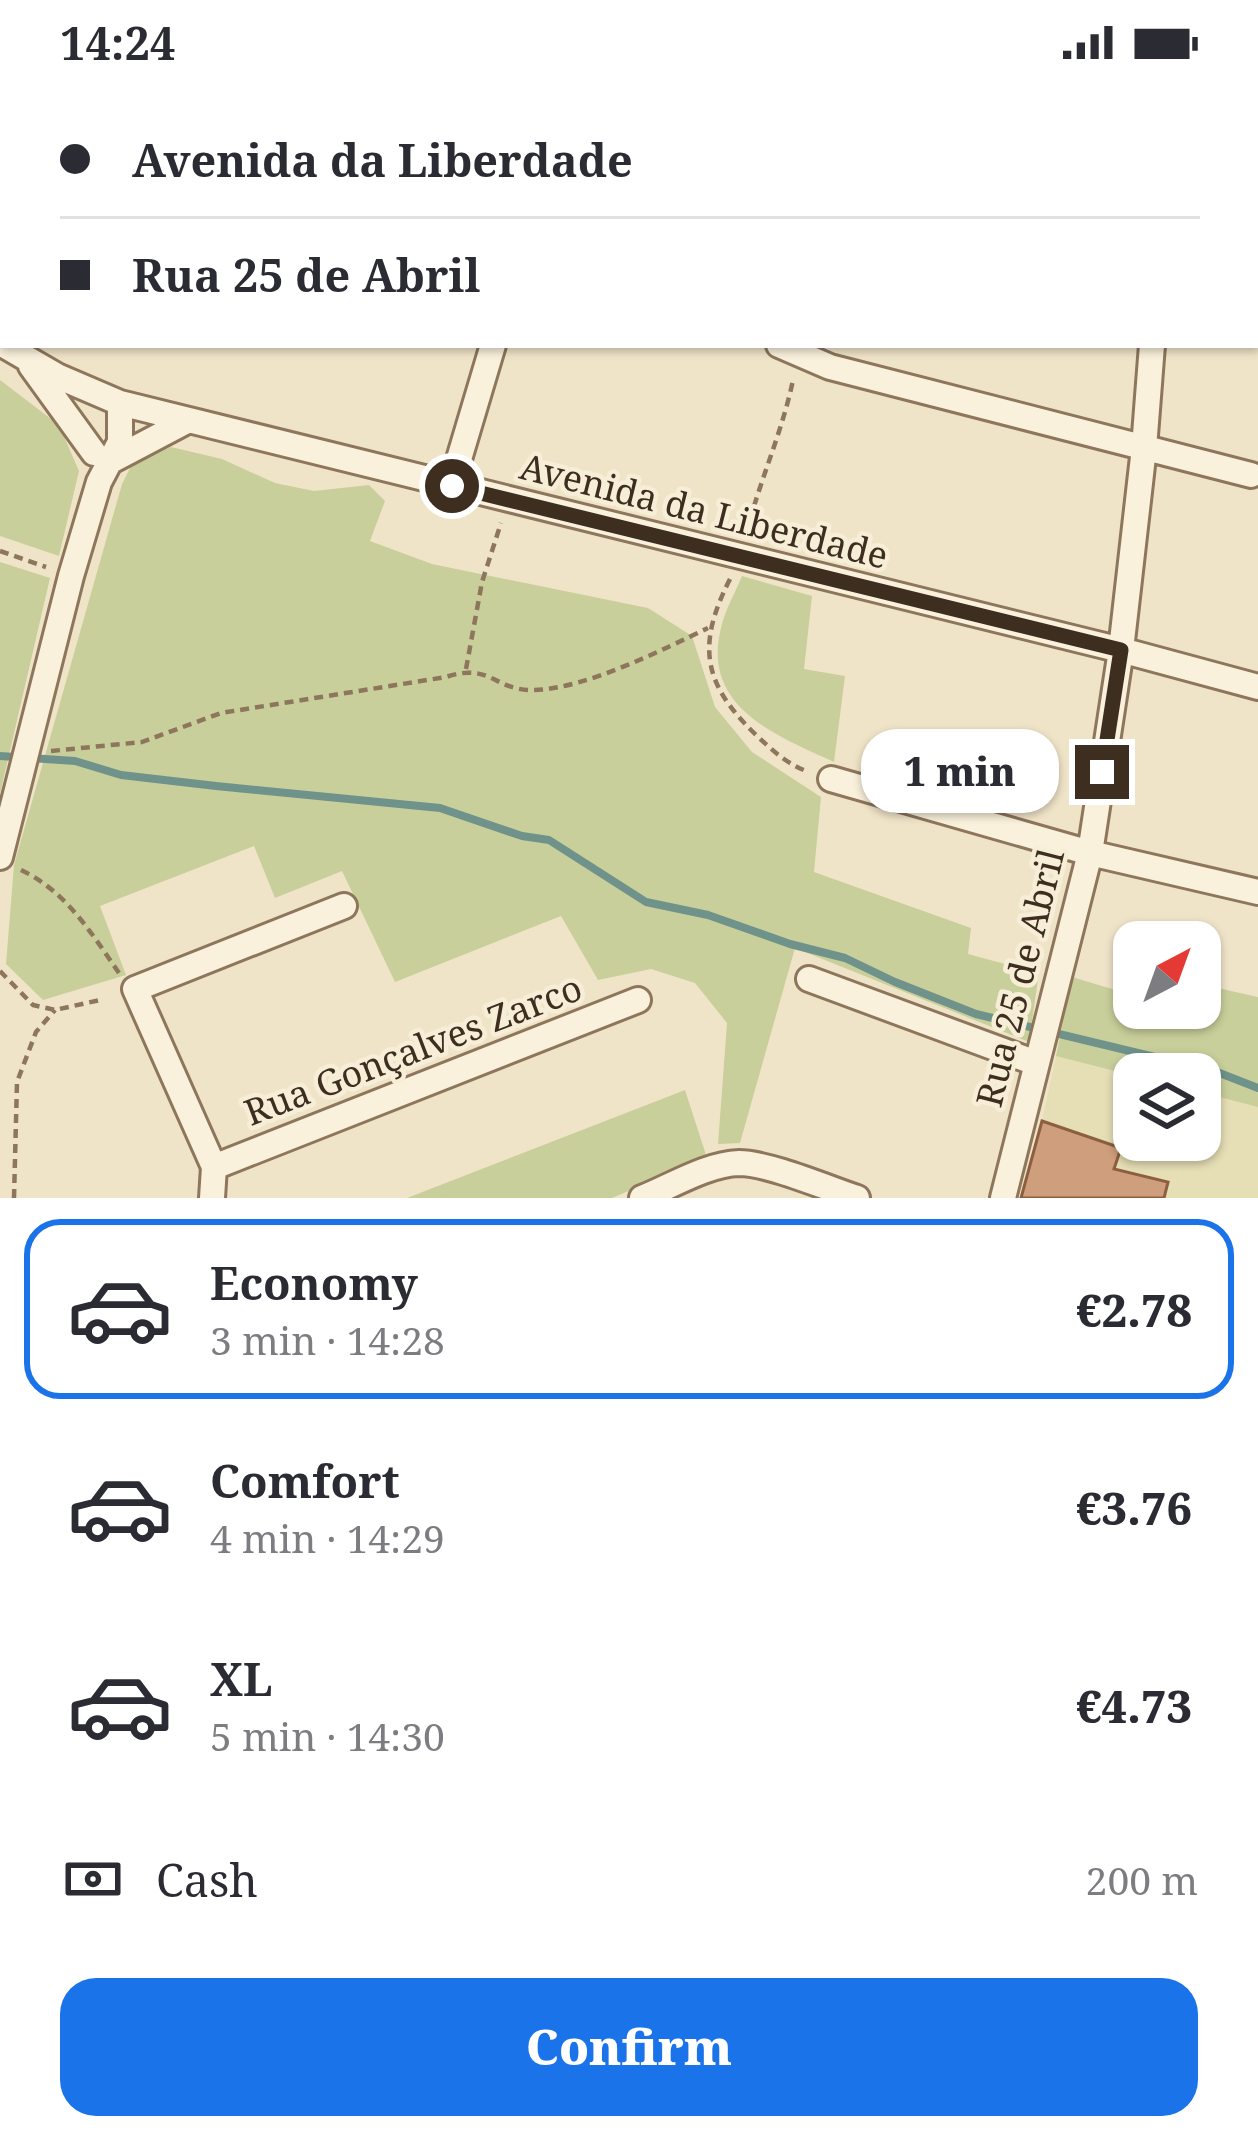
<!DOCTYPE html>
<html lang="en">
<head>
<meta charset="utf-8">
<style>
	body { margin:0; font-family:"Noto Serif",serif; background:#f7f7f7; color:#2b2b33; height:100vh; display:flex; flex-direction:column; font-size:45px; white-space:nowrap }
	* { box-sizing:border-box; margin:0 }
	p { font-size:39px; color:#7c7c81 }
	.icon { flex:none; width:66px; height:66px; fill:none; stroke:currentColor; stroke-width:2; stroke-linecap:round; stroke-linejoin:round }
	.map { position:relative; height:1114px; overflow:hidden }
	.side { display:flex; flex-direction:column; background:#fff; flex:1 }
	.side>* { flex:none }
	.guide { position:absolute; left:0px; top:0px; width:1260px; height:264px; box-shadow:0 3px 9px #0004; display:grid; align-content:center; height:264px; padding:0 60px; background:#fff }
	.needle { width:78px; rotate:41deg }
	.buttons { position:absolute; left:1113px; top:837px; display:grid; gap:24px }
	.buttons a { display:grid; place-items:center; width:108px; height:108px; border-radius:24px; background:#fff; box-shadow:0 3px 9px #0004; font-size:60px }
	.end { position:absolute; width:54px; height:54px; margin:-27px; border:15px solid #3d2e20; background:#fff; box-shadow:0 0 0 6px #fff }
	.from { border-radius:50% }
	.bubble { position:absolute; height:84px; border-radius:36px; background:#fff; box-shadow:0 3px 9px #0004; font-size:39px; font-weight:800; line-height:84px; text-align:center }
	.guide b { display:flex; align-items:center; gap:42px; height:114px; font-size:45px }
	.guide b+b { border-top:3px solid #e1e1e2 }
	.guide i { width:30px; height:30px; background:#2b2b33 }
	ul { padding:21px 0 0; list-style:none }
	li { display:flex; align-items:center; gap:36px; height:180px; margin:0 24px 18px; padding:0 36px; border:6px solid transparent; border-radius:36px }
	li div { flex:1 }
	li b { display:block; font-size:45px }
	li em { font-style:normal; font-weight:800 }
	li.current { border-color:#1a73e8 }
	li>.icon { width:108px; height:108px; stroke-width:1.5 }
	.pay { display:flex; align-items:center; gap:30px; height:132px; padding:0 60px; font-size:45px }
	.pay p { margin-inline-start:auto }
	.cta { display:flex; gap:24px; margin-top:auto; padding:24px 60px }
	.cta a { flex:1; height:138px; border-radius:36px; background:#1a73e8; color:#fff; font-size:48px; font-weight:800; line-height:138px; text-align:center }
	.status { display:flex; justify-content:space-between; align-items:center; height:84px; padding:0 60px; background:#fff; direction:ltr }
	.status svg { height:33px; fill:currentColor }
	.map>svg:first-child { display:block }
</style>
</head>
<body>
<div class="status"><b>14:24</b><svg viewBox="0 0 49 12"><path d="M0 12V9h3v3zM5 12V6h3v6zM10 12V3h3v9zM15 12V0h3v12zM26 1h20v11H26zM47 4h2v5h-2z"/></svg></div>
<div class="map">
<svg width="1258" height="1114" viewBox="0 0 1258 1114">
	<rect width="100%" height="100%" fill="#f0e4c8"/>
	<!-- farmland -->
	<path fill="#e6deb5" d="M1056,972L1134,992V1056H1200V1008L1258,1022V1114H1164L1167,1098L1114,1085L1120,1064L1042,1037Z"/>
	<!-- green -->
	<path fill="#c9cf9b" d="M0,296L59,341L79,387L59,472L0,452Z
		M171,363L222,375L275,399L314,407L369,401L385,417L370,457L432,480L648,524L692,552L715,623L752,668L821,713L814,788L971,844L968,870L1039,889L1029,958L795,864L740,1059L718,1060L727,939L695,899L651,885L598,896L561,832L395,898L342,787L275,814L254,762L100,822L126,891L43,916L6,880L14,781L122,400L132,380Z
		M0,478L50,494L0,710Z
		M742,492L812,512L804,585L845,592L834,678C775,651 701,623 721,544C725,526 735,509 742,492Z
		M1072,893L1132,911L1134,903V924H1200V900L1258,913V1023L1200,1008V990L1134,992L1056,972Z
		M685,1006L707,1074L612,1114H407Z"/>
	<g fill="none" stroke-linecap="round" stroke-linejoin="round">
		<!-- stream -->
		<path stroke="#6f938a" stroke-width="8" d="M0,672L75,677L121,691L216,702L440,724L522,752L549,756L646,818L708,831L790,860L845,874L895,898L976,930L1217,988L1258,1004"/>
	</g>
	<!-- building -->
	<path fill="#cf9f7d" stroke="#8d5f41" stroke-width="3" d="M1042,1037L1121,1064L1114,1085L1168,1098L1164,1114H1021Z"/>
	<g fill="none" stroke-linecap="round" stroke-linejoin="round">
		<!-- street casing -->
		<g stroke="#8d765c" stroke-width="30">
			<path id="street" d="M490,3L491,0
				M1071,3L1072,0
				M0,259L57,292L120,319L1121,566L1258,603
				M779,261L830,283L1251,391
				M31,282L94,369
				M113,376L187,337
				M451,402L493,261
				M831,695L1090,769L1258,808
				M0,773L71,492L99,398L120,358V319
				M809,895L1036,979
				M214,1083L638,916
				M212,1114L214,1083L135,905L344,822
				M642,1114C672,1102 707,1080 739,1079C768,1079 827,1104 857,1114
				M1003,1114L1090,769L1121,566L1144,364L1152,261"/>
		</g>
		<!-- secondary casing -->
		<g stroke="#6f573f" stroke-width="42">
			<path id="secondary" d="M712,0L720,3
				M1257,219H1258"/>
		</g>
		<!-- path -->
		<path stroke="#8d765c" stroke-width="4.5" stroke-dasharray="9 6" stroke-linecap="butt" d="M25,0V3
			M0,64L3,59
			M0,178L3,180
			M746,451C759,398 782,349 793,296
			M0,467L46,483
			M730,495C697,560 702,598 754,649C771,665 786,680 809,688
			M466,585L482,498L501,439
			M51,667L142,658L221,629L446,593C491,578 494,607 534,606C585,605 662,566 708,544
			M21,786C66,807 92,850 119,889
			M0,887L33,921L55,926L100,916
			M14,1114L17,998L36,948L55,926"/>
		<!-- street -->
		<use href="#street" stroke="#faf1dc" stroke-width="24"/>
		<!-- secondary -->
		<use href="#secondary" stroke="#faf1dc" stroke-width="36"/>
	</g>
	<g fill="none" stroke-linecap="round" stroke-linejoin="round">
		<!-- route -->
		<path stroke="#3d2e20" stroke-width="15" d="M452,402L1121,566L1102,688"/>
	</g>
	<g text-anchor="middle" stroke-width="9" stroke-linejoin="round" paint-order="stroke">
		<!-- street labels -->
		<g font-size="36" fill="#3d2e20" stroke="#f7eed8">
			<text transform="translate(704 427) rotate(14)" y="13">Avenida da Liberdade</text>
			<text transform="translate(1020 894) rotate(-76)" y="13">Rua 25 de Abril</text>
			<text transform="translate(413 966) rotate(-21)" y="13">Rua Gonçalves Zarco</text>
		</g>
	</g>
</svg>
<div class="buttons">
<a><svg class="needle" viewBox="-14 -14 28 28"><path d="M0-13l5 13h-10z" fill="#e53935"/><path d="M0 13l5-13h-10z" fill="#7c7c81"/></svg></a>
<a><svg class="icon" aria-label="layers" viewBox="0 0 24 24"><path d="M12 4l9 5-9 5-9-5zM3 14l9 5 9-5"/></svg></a>
</div>
<i class="end from" style="left:452px;top:402px"></i>
<i class="end" style="left:1102px;top:688px"></i>
<div class="bubble" style="left:861px;top:645px;width:198px">1 min</div>
<div class="guide">
<b><i class="from"></i>Avenida da Liberdade</b>
<b><i></i>Rua 25 de Abril</b>
</div>
</div>
<section class="side">
<ul>
<li class="current"><svg class="icon" aria-label="car" viewBox="0 0 24 24"><path d="M5 17H2v-5l4-1 3-4h7l3 4 3 1v5h-3M9 17h6M6 11h13"/><circle cx="7" cy="17" r="2"/><circle cx="17" cy="17" r="2"/></svg><div><b>Economy</b><p>3 min · 14:28</p></div><em>€2.78</em></li>
<li><svg class="icon" aria-label="car" viewBox="0 0 24 24"><path d="M5 17H2v-5l4-1 3-4h7l3 4 3 1v5h-3M9 17h6M6 11h13"/><circle cx="7" cy="17" r="2"/><circle cx="17" cy="17" r="2"/></svg><div><b>Comfort</b><p>4 min · 14:29</p></div><em>€3.76</em></li>
<li><svg class="icon" aria-label="car" viewBox="0 0 24 24"><path d="M5 17H2v-5l4-1 3-4h7l3 4 3 1v5h-3M9 17h6M6 11h13"/><circle cx="7" cy="17" r="2"/><circle cx="17" cy="17" r="2"/></svg><div><b>XL</b><p>5 min · 14:30</p></div><em>€4.73</em></li>
</ul>
<div class="pay"><svg class="icon" aria-label="cash" viewBox="0 0 24 24"><path d="M3 7h18v10H3z"/><circle cx="12" cy="12" r="2"/></svg>Cash<p>200 m</p></div>
<div class="cta"><a>Confirm</a></div>
</section>
</body>
</html>
